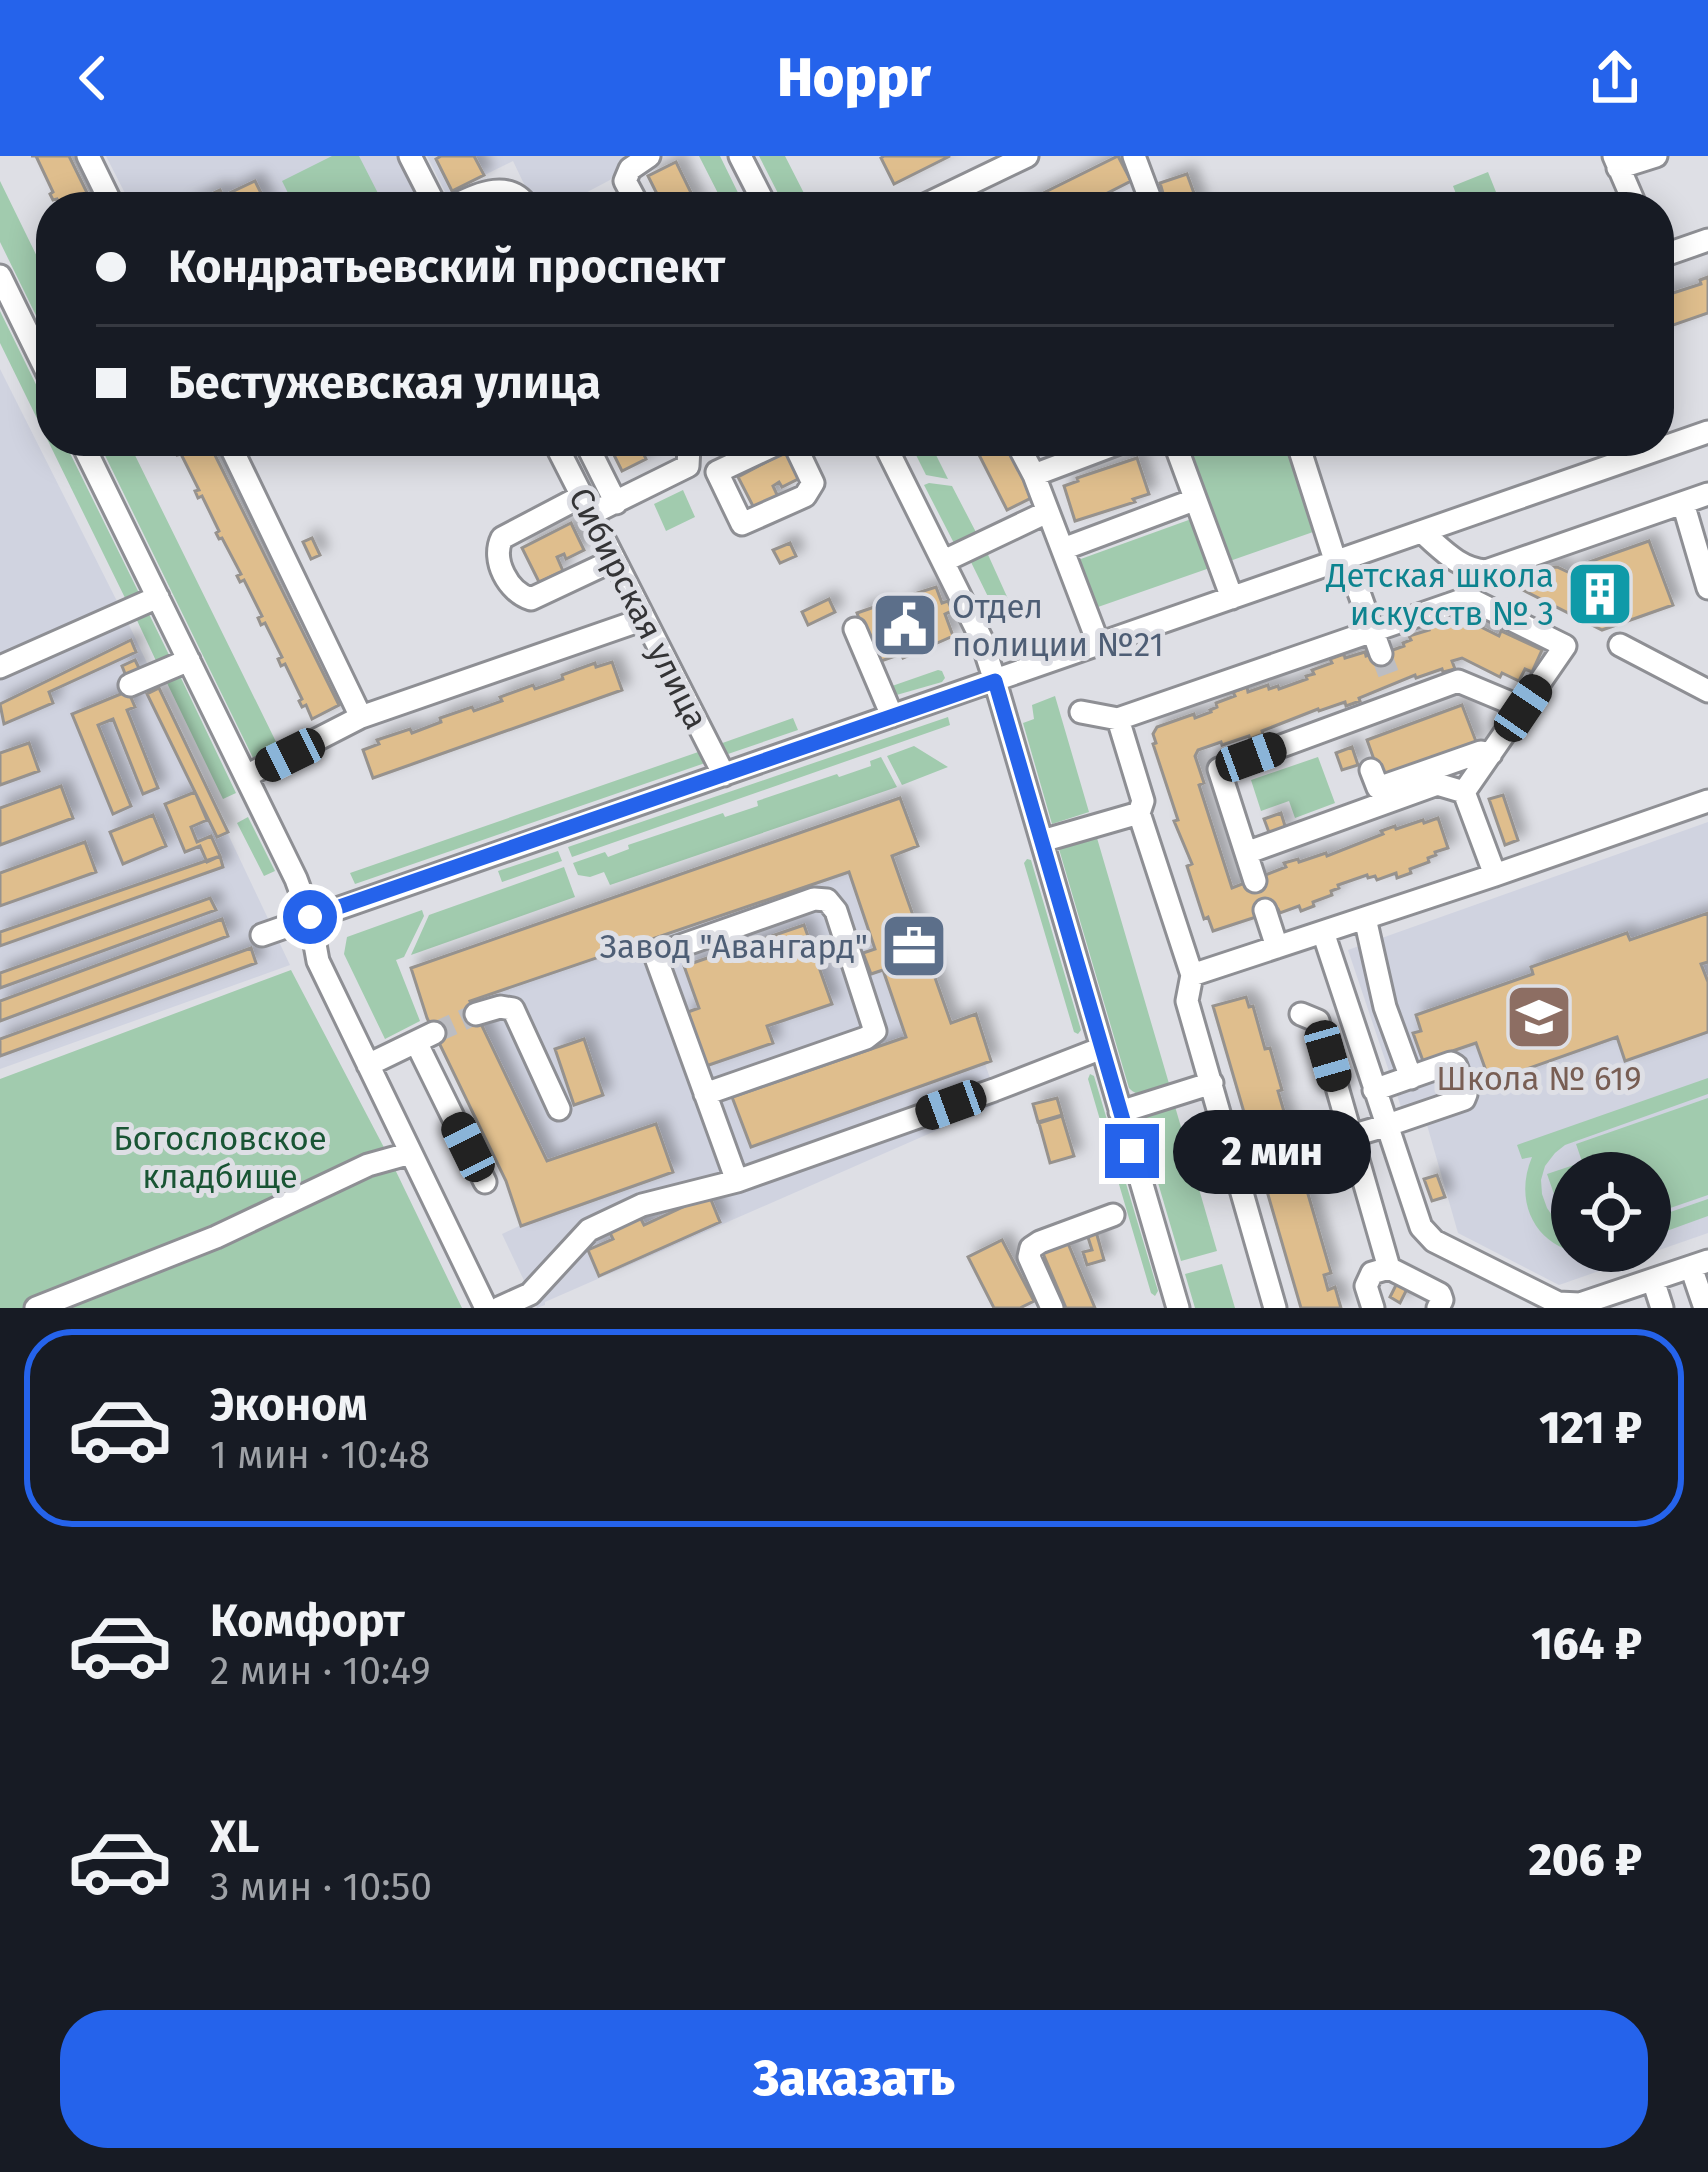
<!DOCTYPE html>
<html lang="ru">
<head>
<meta charset="utf-8">
<style>
	body { margin:0; font-family:"Fira Sans",sans-serif; background:#20242c; color:#f1f3f6; height:100vh; display:flex; flex-direction:column; font-size:45px; white-space:nowrap }
	* { box-sizing:border-box; margin:0 }
	p { font-size:39px; color:#9ea1a6 }
	.icon { flex:none; width:66px; height:66px; fill:none; stroke:currentColor; stroke-width:2; stroke-linecap:round; stroke-linejoin:round }
	.map { position:relative; height:1152px; overflow:hidden }
	.panel { display:flex; flex-direction:column; background:#171b24; flex:1 }
	.panel>* { flex:none }
	.banner { position:absolute; left:36px; top:36px; width:1638px; height:264px; border-radius:48px; box-shadow:0 6px 30px #0003; display:grid; align-content:center; height:264px; padding:0 60px; background:#171b24 }
	.buttons { position:absolute; left:1551px; top:996px; display:grid; gap:24px }
	.buttons a { display:grid; place-items:center; width:120px; height:120px; border-radius:50%; background:#171b24; box-shadow:0 6px 30px #0003; font-size:60px }
	.end { position:absolute; width:54px; height:54px; margin:-27px; border:15px solid #2563eb; background:#fff; box-shadow:0 0 0 6px #fff }
	.from { border-radius:50% }
	.bubble { position:absolute; height:84px; border-radius:42px; background:#171b24; box-shadow:0 6px 30px #0003; font-size:39px; font-weight:800; line-height:84px; text-align:center }
	.car { position:absolute; width:36px; height:72px; margin:-36px -18px; border-radius:15px; box-shadow:0 0 9px 3px #0007; background:linear-gradient(#222 24%,#8ab4d8 0 40%,#222 0 76%,#8ab4d8 0 86%,#222 0) }
	.banner b { display:flex; align-items:center; gap:42px; height:114px; font-size:45px }
	.banner b+b { border-top:3px solid #363941 }
	.banner i { width:30px; height:30px; background:#f1f3f6 }
	ul { padding:21px 0 0; list-style:none }
	li { display:flex; align-items:center; gap:36px; height:198px; margin:0 24px 18px; padding:0 36px; border:6px solid transparent; border-radius:48px }
	li div { flex:1 }
	li b { display:block; font-size:45px }
	li em { font-style:normal; font-weight:800 }
	li.selected { border-color:#2563eb }
	li>.icon { width:108px; height:108px; stroke-width:1.5 }
	.action { display:flex; gap:24px; margin-top:auto; padding:24px 60px }
	.action a { flex:1; height:138px; border-radius:48px; background:#2563eb; color:#fff; font-size:48px; font-weight:800; line-height:138px; text-align:center }
	header { display:flex; justify-content:space-between; align-items:center; height:156px; padding:0 60px; background:#2563eb; color:#fff; font-size:54px; font-weight:800 }
	.map>svg:first-child { display:block }
</style>
</head>
<body>
<header><svg class="icon" aria-label="back" viewBox="0 0 24 24"><path d="M15 5l-7 7 7 7"/></svg>Hoppr<svg class="icon" aria-label="share" viewBox="0 0 24 24"><path d="M12 15V3M7 8l5-5 5 5M5 13v7h14v-7"/></svg></header>
<div class="map">
<svg width="1708" height="1152" viewBox="0 0 1708 1152">
	<defs>
		<filter id="shadow"><feDropShadow dx="8" dy="-8" stdDeviation="6" flood-color="#0004"/></filter>
	</defs>
	<rect width="100%" height="100%" fill="#dedfe5"/>
	<!-- built -->
	<path fill="#d0d3e0" fill-rule="evenodd" d="M106,0H400L426,51H132Z
		M427,0H625L610,24L559,51H535L513,5L446,38Z
		M0,213L130,471L290,809L0,913Z
		M900,642L918,690L892,701L950,866L976,858L991,905L985,908L999,947L545,1146V1149L537,1152L502,1078L521,1069L506,1025L427,862L411,812Z
		M1708,666V1077L1559,1129L1458,1077L1421,948L1402,954L1348,794ZM1572,1017H1650V1095H1572Z"/>
	<!-- green -->
	<path fill="#a1cbae" d="M332,0H359L385,51H295L282,25Z
		M699,0H720L745,51H725Z
		M759,0H785L811,51H785Z
		M1488,16L1502,51H1461L1453,30Z
		M0,25L51,129L50,188L0,86Z
		M0,155L51,259V285H64L139,437L135,444L128,448L0,187Z
		M98,285H128L281,596L256,608Z
		M909,285H929L948,323L926,319Z
		M1184,285H1282L1290,298L1316,375L1098,451L1078,404L1208,357Z
		M929,327L952,330L979,382L957,393L924,329Z
		M683,334L695,361L666,375L654,348Z
		M985,392L1013,454L998,461L968,400Z
		M148,456L171,503L158,509L134,458Z
		M938,514L942,515L945,522L942,526L893,540L892,530Z
		M180,520L236,637L223,643L167,527Z
		M1055,540L1089,656L1052,668L1023,567L1034,563L1032,549Z
		M948,561L950,569L572,701L568,691Z
		M793,562L798,574L725,599L714,590Z
		M914,590L948,611L902,629L887,600Z
		M704,594L708,606L355,728L350,717Z
		M881,601L897,631L610,729L604,716L590,721L578,719L573,707L605,696L608,701L629,693L628,689L723,657L725,661L758,650L757,645L837,618L839,621L871,610L870,605Z
		M1318,601L1335,647L1295,662L1289,645L1261,655L1251,624Z
		M248,661L275,715L264,720L237,667Z
		M1097,682L1170,931C1156,936 1141,945 1129,932L1059,693Z
		M558,695L562,705L502,726L498,715Z
		M1027,703L1031,704L1081,874L1078,878L1074,876L1024,707Z
		M564,711L575,741L411,799L429,759Z
		M422,754L424,760L404,801L396,804L420,865L385,883L344,798L347,781Z
		M291,814L390,1003L462,1152H0V923Z
		M1090,918L1094,920L1158,1135L1155,1140L1151,1137L1088,923Z
		M1708,922V938L1565,989L1555,997L1545,1010L1541,1024L1542,1038L1547,1052L1556,1065L1572,1076V1095H1612C1551,1110 1508,1058 1532,1001L1522,1003L1517,989Z
		M1708,942V1039L1650,1059V1017H1586L1576,988Z
		M1174,947L1217,1095L1181,1105L1141,969L1144,959Z
		M1580,1007L1583,1017H1572V1068L1565,1070L1547,1018Z
		M1708,1043V1060L1650,1081V1063Z
		M1222,1108L1235,1152H1195L1185,1118Z"/>
	<!-- building -->
	<path fill="#dfbe8d" stroke="#96928e" stroke-width="3" filter="url(#shadow)" d="M31,0H69L94,51H61L57,43L53,44L50,38L53,36L36,0Z
		M441,0H474L484,19L452,35L436,3Z
		M884,0H950L894,28L881,2Z
		M1118,0L1131,25L1080,51H1015Z
		M676,6L698,51H664L655,34L648,20Z
		M1187,18L1199,51H1167L1160,27Z
		M255,25L268,51H184L220,34L223,40Z
		M1708,121V157L1659,174V138L1672,133L1673,137L1701,128L1700,124Z
		M175,285H208L339,549L312,563L306,549L302,551L299,545L302,543L285,508L281,510L278,503L282,501L265,467L261,469L258,462L262,460L244,424L240,426L237,420L241,418L222,382L219,383L216,377L219,375L202,340L198,342L195,335L199,334L181,298L177,299L174,293L178,291Z
		M607,285H662L649,291L646,287L640,290L646,303L622,315Z
		M972,285H1005L1033,341L1007,354Z
		M787,295L800,322L782,331L779,326L773,330L779,343L755,354L738,321Z
		M1137,302L1149,338L1133,343L1135,346L1075,365L1064,330L1078,325L1077,322Z
		M571,367L584,394L566,403L564,398L557,401L563,415L539,426L522,392Z
		M312,382L320,399L311,403L303,386Z
		M1649,385L1673,449L1602,474L1511,428L1521,417L1535,412L1557,411L1570,417L1576,416L1575,411Z
		M790,387L796,400L780,407L773,394Z
		M936,431L942,447L948,445L952,455L945,458L953,480L903,502L901,498L875,507L857,457L883,448L886,456L913,446L911,439Z
		M829,443L835,456L808,469L802,456Z
		M1461,462L1463,466L1472,463L1478,466L1477,469L1499,480L1501,475L1542,494L1532,516L1525,513L1519,525L1502,517L1500,521L1462,502L1452,505L1455,513L1443,516L1442,513L1416,522L1415,519L1359,542L1360,545L1346,550L1345,546L1319,555L1318,553L1262,575L1263,578L1250,583L1249,580L1222,589L1221,586L1198,594L1195,600L1204,627L1199,629L1232,732L1286,711L1284,707L1298,703L1299,706L1326,697L1327,700L1383,678L1381,675L1395,670L1396,673L1423,664L1424,667L1438,662L1448,692L1435,696L1436,699L1428,702L1429,706L1410,713L1411,717L1397,722L1396,717L1377,724L1375,720L1368,722L1367,719L1338,729L1339,732L1331,735L1332,739L1313,746L1314,750L1301,755L1299,750L1280,757L1278,753L1271,755L1270,753L1255,758L1256,761L1213,775L1208,761L1204,763L1187,710L1192,708L1174,665L1178,664L1153,588L1156,587L1153,578L1157,571L1194,558L1195,562L1211,556L1210,554L1217,551L1216,547L1235,540L1233,536L1247,531L1248,536L1268,529L1269,533L1278,530L1279,533L1307,523L1306,520L1314,518L1312,514L1332,507L1330,503L1344,498L1345,502L1365,496L1366,500L1375,497L1376,500L1404,490L1403,487L1411,484L1409,480L1429,474L1427,469L1441,465L1442,469Z
		M131,484L136,496L49,536L53,547L4,568L0,548Z
		M135,504L140,514L126,520L122,510Z
		M612,506L622,534L373,622L363,594L379,588L377,584L410,573L412,577L441,566L440,562L472,551L474,555L502,545L500,541L533,529L535,533L563,523L562,519L595,507L596,511Z
		M159,532L228,676L217,681L147,538Z
		M128,535L135,551L127,554L158,632L143,638L113,563L98,569L131,650L113,658L72,558Z
		M1462,549L1477,588L1381,623L1367,584Z
		M29,587L39,615L0,629V597Z
		M1352,591L1358,609L1342,614L1336,597Z
		M61,630L73,662L0,689V652Z
		M195,636L207,664L191,671L197,686L211,680L220,700L207,706L200,690L185,696L165,648Z
		M1503,639L1518,684L1505,689L1489,643Z
		M900,642L918,690L892,700L951,867L976,858L991,905L751,991L732,941L906,881L883,814L871,818L863,797L875,793L849,716L470,845L547,1005L656,968L673,1016L521,1070L506,1025L427,862L411,812Z
		M1281,657L1286,673L1270,679L1264,663Z
		M153,659L166,690L123,708L110,676Z
		M85,686L96,716L0,750V717Z
		M220,700L223,711L0,790V776Z
		M210,742L216,754L0,832V817Z
		M1708,757V806L1701,808L1708,826V876L1625,905L1617,881L1490,926L1476,887L1423,905L1413,877L1421,875L1416,859L1533,818L1531,811L1627,777L1630,784Z
		M222,763L228,780L0,865V845Z
		M804,769L832,848L767,870L773,887L703,911L685,857L699,852L684,810Z
		M251,792L256,807L0,900V883Z
		M1246,841L1249,851L1253,850L1265,893L1270,892L1282,934L1278,935L1331,1117L1324,1119L1328,1134L1335,1131L1341,1152H1301L1213,850Z
		M584,883L603,939L574,949L555,893Z
		M1057,942L1062,959L1038,966L1033,948Z
		M1062,960L1074,1000L1050,1007L1039,967Z
		M1437,1019L1445,1041L1432,1045L1424,1023Z
		M709,1039L720,1066L599,1120L588,1094L613,1083L608,1073L639,1059L644,1069Z
		M1095,1072L1104,1104L1087,1109L1083,1096L1092,1094L1086,1075Z
		M1002,1084L1034,1145L1020,1152H994L968,1101Z
		M1067,1085L1095,1152H1066L1042,1095Z
		M1397,1127L1407,1133L1400,1147L1390,1141Z"/>
	<g fill="none" stroke-linecap="round" stroke-linejoin="round">
		<!-- minor-tunnel -->
		<path stroke="#bcbdc2" stroke-width="21" stroke-dasharray="21 10" stroke-linecap="butt" d="M1381,498L1392,527
			M434,877L476,858
			M1259,1008L1296,996"/>
		<!-- minor casing -->
		<g stroke="#8e8f94" stroke-width="27">
			<path id="minor" d="M88,0L113,51
				M410,0L436,51
				M740,0L766,51
				M1134,0L1153,51
				M1614,0L1636,51
				M1618,12L1656,0
				M451,51C477,39 508,22 528,51
				M639,51L625,25L630,13L649,0
				M921,51L1027,0
				M1659,101L1708,84
				M0,120L51,224
				M81,285L296,723L310,761L318,805L486,1152
				M228,285L361,561L246,620
				M554,285L724,619
				M585,285L616,347
				M783,285L717,316L742,368L805,340L813,327L793,285
				M883,285L981,482L995,525L1178,1152
				M1016,285L1034,319L1099,489
				M1174,285L1232,442
				M1297,285L1336,407
				M1034,319L1124,285
				M582,340L502,382C491,404 508,436 531,443L614,404
				M1683,347L1708,432
				M591,358L688,310L689,291L686,285
				M1423,377C1443,394 1459,413 1486,415L1708,338
				M1063,393L1194,344
				M1347,403L1381,498
				M944,405L1047,356
				M855,473L892,560
				M1620,489L1708,535
				M0,511L158,441
				M130,529L189,504
				M1081,556L1118,563
				M361,561L644,463
				M1371,614L1378,632L1481,596L1491,598
				M1464,636L1437,628L1246,697L1219,613L1458,525L1523,552
				M1139,657L1143,645L1118,563L1468,442L1565,490L1464,636L1495,719
				M1042,685L1139,657L1192,819L1495,719L1708,645
				M1246,697L1255,725
				M1265,754L1277,791
				M1365,762L1385,851L1411,922
				M1323,776L1421,1071L1434,1085L1558,1147L1580,1148L1708,1105
				M262,779L1708,276
				M1192,819L1187,845L1275,1152
				M476,858L500,851L513,853L559,953
				M1301,858L1318,865L1389,1112
				M416,886L485,1026
				M368,909L434,877
				M705,938L866,882L875,875L836,755L827,744L814,743L655,799L737,1025L994,934L1102,892
				M1120,956L1212,927
				M1296,996L1385,970L1464,943L1466,938L1456,910L1451,907L1374,934
				M1691,1111L1705,1152
				M1653,1124L1662,1152
				M36,1152L216,1081L368,1009L411,997
				M499,1152L530,1138L589,1074L642,1049L737,1025
				M1052,1152L1029,1101L1031,1092L1040,1086L1113,1059
				M1373,1152L1366,1130L1372,1117L1389,1112L1440,1138L1442,1144L1438,1152"/>
		</g>
		<!-- minor -->
		<use href="#minor" stroke="#fff" stroke-width="21"/>
	</g>
	<g fill="none" stroke-linecap="round" stroke-linejoin="round">
		<!-- route -->
		<path stroke="#2563eb" stroke-width="15" d="M310,761L995,525L1132,995"/>
	</g>
	<!-- icons -->
	<defs>
		<g id="building-square" transform="scale(3.45)"><rect x="-9" y="-9" width="18" height="18" rx="4" fill="#0f9aa8" stroke="#dedfe5"/><path d="M-4-6H4V6H1V3H-1V6H-4ZM-2.5-4.3h1.7v1.8h-1.7ZM.8-4.3h1.7v1.8H.8ZM-2.5-1h1.7V.8h-1.7ZM.8-1h1.7V.8H.8Z" fill="#fff"/></g>
		<g id="civic-square" transform="scale(3.45)"><rect x="-9" y="-9" width="18" height="18" rx="4" fill="#5c6f8a" stroke="#dedfe5"/><path d="M-.6-6.5H3V-4.5H.6V-3L4-1V1h2V6H-6V1h2V-1L-.6-3ZM-1.2 2.5V6h2.4V2.5Z" fill="#fff"/></g>
		<g id="office-square" transform="scale(3.45)"><rect x="-9" y="-9" width="18" height="18" rx="4" fill="#5c6f8a" stroke="#dedfe5"/><path d="M-6-3h4V-5.5h4V-3h4V5H-6ZM-1-4.5V-3h2v-1.5ZM-6 0V1H6V0Z" fill="#fff"/></g>
		<g id="school-square" transform="scale(3.45)"><rect x="-9" y="-9" width="18" height="18" rx="4" fill="#8d6e63" stroke="#dedfe5"/><path d="M0-5L7-2L0 1L-7-2ZM-4 1L0 2.5L4 1V4Q0 6-4 4Z" fill="#fff"/></g>
	</defs>
	<g fill-rule="evenodd">
		<use href="#building-square" x="1600" y="438"/>
		<use href="#civic-square" x="905" y="469"/>
		<use href="#office-square" x="914" y="790"/>
		<use href="#school-square" x="1539" y="861"/>
	</g>
	<g text-anchor="middle" stroke-width="10" stroke-linejoin="round" paint-order="stroke">
		<!-- culture labels -->
		<g font-size="33" fill="#0d838f" stroke="#dedfe5" text-anchor="end">
			<text x="1554" y="431">Детская школа<tspan x="1554" dy="38">искусств № 3</tspan></text>
		</g>
		<!-- service labels -->
		<g font-size="33" fill="#4e5e75" stroke="#dedfe5" text-anchor="start">
			<text x="952" y="462">Отдел<tspan x="952" dy="38">полиции №21</tspan></text>
			<text x="868" y="802" text-anchor="end">Завод "Авангард"</text>
		</g>
		<!-- street labels -->
		<g font-size="33" fill="#343436" stroke="#dedfe5">
			<text transform="translate(639 452) rotate(63)" y="12">Сибирская улица</text>
		</g>
		<!-- education labels -->
		<g font-size="33" fill="#785e54" stroke="#dedfe5">
			<text x="1539" y="934">Школа № 619</text>
		</g>
		<!-- park labels -->
		<g font-size="33" fill="#195534" stroke="#dedfe5">
			<text x="220" y="994">Богословское<tspan x="220" dy="38">кладбище</tspan></text>
		</g>
	</g>
</svg>
<div class="buttons">
<a><svg class="icon" aria-label="locate" viewBox="0 0 24 24"><circle cx="12" cy="12" r="6"/><path d="M12 2v4M12 18v4M2 12h4M18 12h4"/></svg></a>
</div>
<i class="end from" style="left:310px;top:761px"></i>
<i class="end" style="left:1132px;top:995px"></i>
<div class="bubble" style="left:1173px;top:954px;width:198px">2 мин</div>
<i class="car" style="left:1523px;top:552px;rotate:34deg"></i>
<i class="car" style="left:290px;top:599px;rotate:244deg"></i>
<i class="car" style="left:1251px;top:601px;rotate:70deg"></i>
<i class="car" style="left:1328px;top:900px;rotate:164deg"></i>
<i class="car" style="left:951px;top:949px;rotate:250deg"></i>
<i class="car" style="left:468px;top:991px;rotate:334deg"></i>
<div class="banner">
<b><i class="from"></i>Кондратьевский проспект</b>
<b><i></i>Бестужевская улица</b>
</div>
</div>
<section class="panel">
<ul>
<li class="selected"><svg class="icon" aria-label="car" viewBox="0 0 24 24"><path d="M5 17H2v-5l4-1 3-4h7l3 4 3 1v5h-3M9 17h6M6 11h13"/><circle cx="7" cy="17" r="2"/><circle cx="17" cy="17" r="2"/></svg><div><b>Эконом</b><p>1 мин · 10:48</p></div><em>121 ₽</em></li>
<li><svg class="icon" aria-label="car" viewBox="0 0 24 24"><path d="M5 17H2v-5l4-1 3-4h7l3 4 3 1v5h-3M9 17h6M6 11h13"/><circle cx="7" cy="17" r="2"/><circle cx="17" cy="17" r="2"/></svg><div><b>Комфорт</b><p>2 мин · 10:49</p></div><em>164 ₽</em></li>
<li><svg class="icon" aria-label="car" viewBox="0 0 24 24"><path d="M5 17H2v-5l4-1 3-4h7l3 4 3 1v5h-3M9 17h6M6 11h13"/><circle cx="7" cy="17" r="2"/><circle cx="17" cy="17" r="2"/></svg><div><b>XL</b><p>3 мин · 10:50</p></div><em>206 ₽</em></li>
</ul>
<div class="action"><a>Заказать</a></div>
</section>
</body>
</html>
